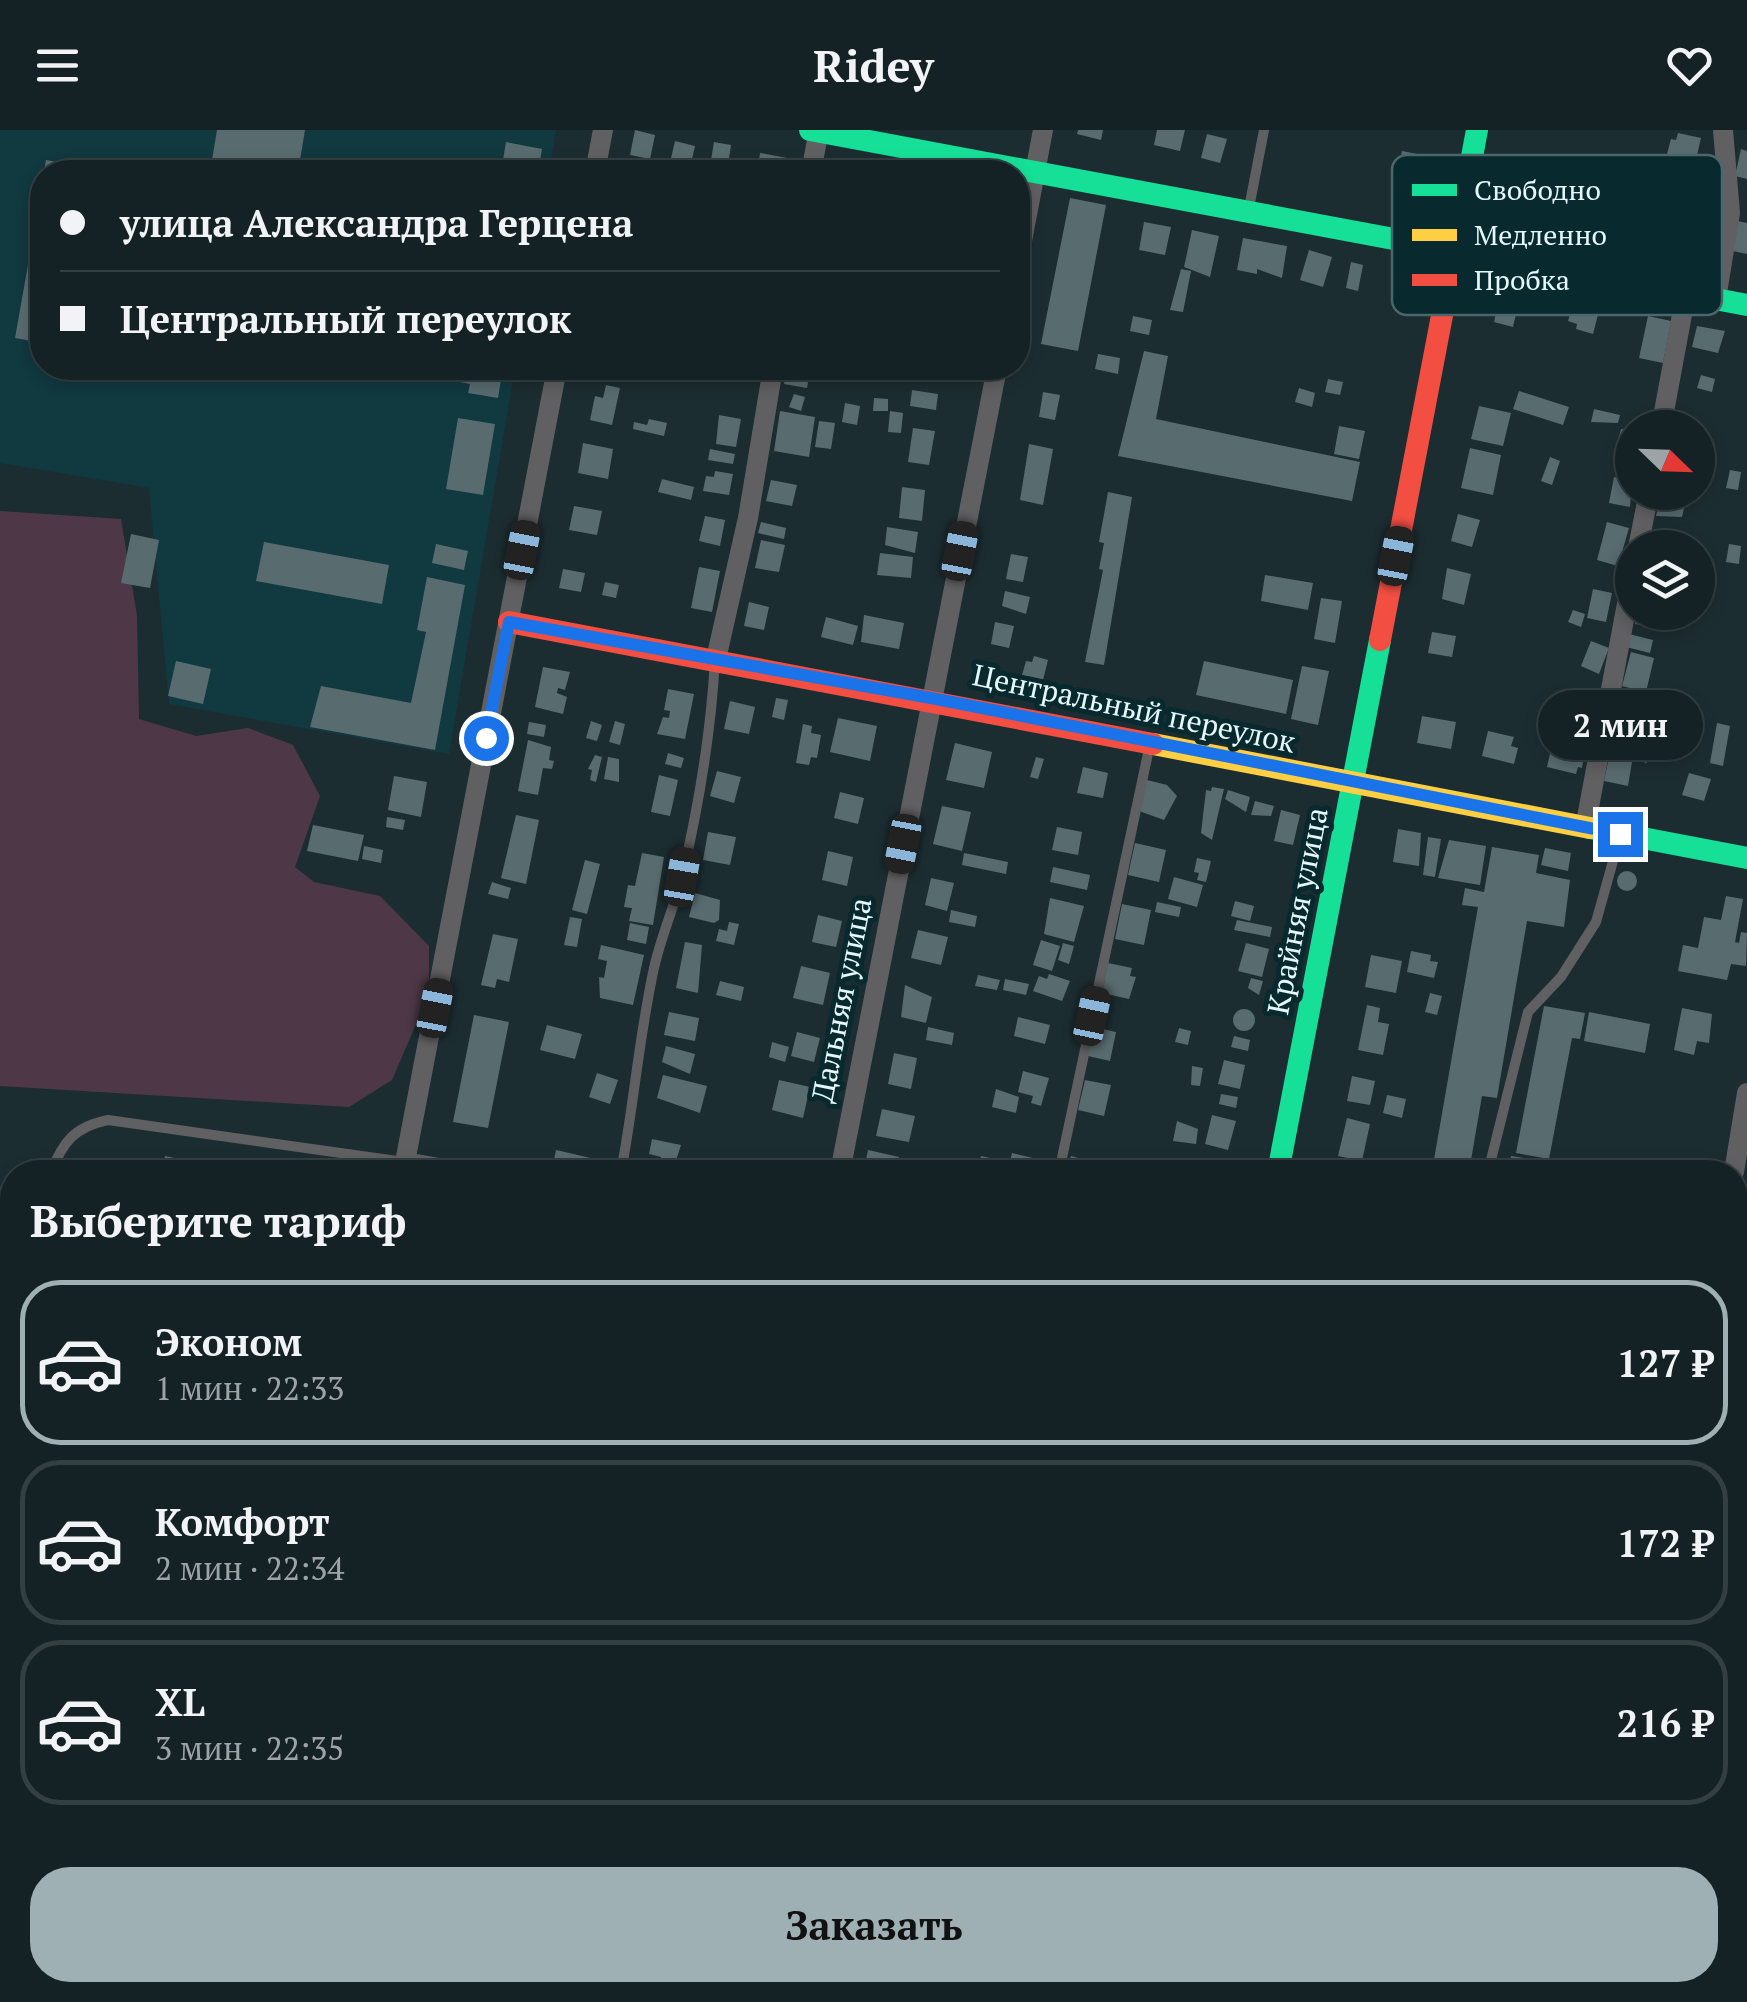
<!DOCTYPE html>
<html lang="ru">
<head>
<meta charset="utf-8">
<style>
	body { margin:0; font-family:"PT Serif",serif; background:#222f32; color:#f1f3f6; height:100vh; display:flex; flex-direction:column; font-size:38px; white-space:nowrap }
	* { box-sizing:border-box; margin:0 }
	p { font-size:32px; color:#9da4a7 }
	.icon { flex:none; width:55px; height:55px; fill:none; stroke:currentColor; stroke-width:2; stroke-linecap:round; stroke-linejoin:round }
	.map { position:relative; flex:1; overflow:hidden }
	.side { position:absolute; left:0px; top:1030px; width:1748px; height:842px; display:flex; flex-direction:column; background:#152225; border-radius:40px 40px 0 0; box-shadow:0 5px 15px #0003,0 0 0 2px #343f42 }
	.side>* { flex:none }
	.guide { position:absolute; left:30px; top:30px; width:1000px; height:220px; border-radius:40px; box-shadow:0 5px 15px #0003,0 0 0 2px #343f42; display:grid; align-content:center; height:220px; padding:0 30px; background:#152225 }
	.needle { width:65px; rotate:113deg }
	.fabs { position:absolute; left:1615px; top:280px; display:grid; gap:20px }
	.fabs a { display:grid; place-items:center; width:100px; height:100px; border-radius:50%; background:#152225; box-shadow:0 5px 15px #0003,0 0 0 2px #343f42; font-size:50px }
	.end { position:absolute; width:45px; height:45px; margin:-22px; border:12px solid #1a73e8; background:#fff; box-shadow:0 0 0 5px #fff }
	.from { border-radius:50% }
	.bubble { position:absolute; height:70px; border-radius:35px; background:#152225; box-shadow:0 5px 15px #0003,0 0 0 2px #343f42; font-size:32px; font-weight:700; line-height:70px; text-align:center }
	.car { position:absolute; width:30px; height:60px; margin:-30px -15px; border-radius:12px; box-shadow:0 0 8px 2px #0007; background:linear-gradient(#222 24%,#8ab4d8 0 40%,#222 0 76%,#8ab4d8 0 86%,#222 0) }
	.guide b { display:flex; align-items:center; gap:35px; height:95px; font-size:38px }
	.guide b+b { border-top:2px solid #343f42 }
	.guide i { width:25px; height:25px; background:#f1f3f6 }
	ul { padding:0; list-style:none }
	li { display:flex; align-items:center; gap:30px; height:165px; margin:0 20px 15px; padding:0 10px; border:5px solid #343f42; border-radius:40px }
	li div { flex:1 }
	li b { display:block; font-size:38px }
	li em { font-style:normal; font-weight:700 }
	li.selected { border-color:#9fb0b4 }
	li>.icon { width:90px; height:90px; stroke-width:1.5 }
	h2 { padding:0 30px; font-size:45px; line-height:120px }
	.cta { display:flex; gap:20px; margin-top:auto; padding:20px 30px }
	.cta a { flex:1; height:115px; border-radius:40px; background:#9fb0b4; color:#111; font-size:40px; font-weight:700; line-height:115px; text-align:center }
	header { display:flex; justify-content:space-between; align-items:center; height:130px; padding:0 30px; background:#152225; font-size:45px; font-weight:700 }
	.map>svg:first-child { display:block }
</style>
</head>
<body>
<header><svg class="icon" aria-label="menu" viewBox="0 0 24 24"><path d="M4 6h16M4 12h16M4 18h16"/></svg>Ridey<svg class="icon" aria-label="heart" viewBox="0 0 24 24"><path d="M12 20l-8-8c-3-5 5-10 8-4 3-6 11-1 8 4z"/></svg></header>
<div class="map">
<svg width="1747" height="1872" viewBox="0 0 1747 1872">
	<rect width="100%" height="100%" fill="#1c2d31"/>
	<!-- built -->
	<path fill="#113940" d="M0,0H556L549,42H42V238H515L449,624L169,574L149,358L0,333Z
		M1176,1860H1657L1724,1872H1174Z"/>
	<!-- green -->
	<path fill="#4e3847" d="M0,381L121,389L137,486L139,589L196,606L248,598L293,615L320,666L295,737L314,752L380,766L429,816V864L392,950L349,977L0,956Z
		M0,1669L12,1738V1860H34L37,1872H0Z
		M121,1860H424L399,1872H124Z"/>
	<!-- building -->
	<path fill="#586b6f" d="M217,0H305L298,42L211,36Z
		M635,0L655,5L650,29L630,25Z
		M1078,0H1103L1101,10L1077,4Z
		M1157,0H1185L1180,21L1154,15Z
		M1678,3L1701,8L1695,34L1667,24L1671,9L1676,10Z
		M1207,4L1227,9L1220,33L1201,28Z
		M675,11L695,16L689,42L669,37Z
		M506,12L542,19L538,42H501Z
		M714,12L731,15L727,42H709Z
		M1741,19L1747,21V49L1735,46Z
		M1402,21L1427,26L1419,63L1394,57Z
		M760,23L787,28L784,42H757Z
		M46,30L108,41L107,42H44Z
		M822,34L856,41V42H821Z
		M41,62H42V213L15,208Z
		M1070,68L1106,75L1078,221L1041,214Z
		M1695,80L1724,86L1718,117L1697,113L1700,98L1692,96Z
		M1737,91L1747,93V124L1732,121Z
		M1144,92L1171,97L1165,125L1139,120Z
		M1192,100L1219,106L1210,147L1184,137Z
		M1243,108L1287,116L1282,148L1257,139V144L1237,140Z
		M1309,120L1332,127L1323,157L1300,150Z
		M1351,132L1363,135L1358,161L1346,158Z
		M1181,139L1191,141L1183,182L1170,180Z
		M1502,158L1521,162L1513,197L1494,192Z
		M1574,171L1600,177L1593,204L1576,199L1577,194L1568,191Z
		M1133,186L1152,190L1149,205L1130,201Z
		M1648,186L1671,191L1663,233L1639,228Z
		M1697,196L1725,201L1718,223L1692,217Z
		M1144,221L1168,226L1156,289L1360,332L1352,371L1118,326Z
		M1098,224L1120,228L1118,244L1095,239Z
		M389,238H503L498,268L468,263L470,254Z
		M718,238H750L748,252L717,245Z
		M787,238L810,241L807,258L784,254Z
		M1701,245L1715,249L1712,262L1697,258Z
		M1328,249L1343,252L1340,265L1325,262Z
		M606,255L620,258L612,295L590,290L595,266L603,268Z
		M1299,258L1315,263L1312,277L1295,272Z
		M912,260L938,264L936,280L910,276Z
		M1519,261L1569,277L1563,295L1513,279Z
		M1043,262L1060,265L1055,290L1039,287Z
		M794,264L805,267L801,281L789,277Z
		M874,268L888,269V281H873Z
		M845,273L860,276L857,295L842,292Z
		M1479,276L1511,283L1503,316L1471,309Z
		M1594,279L1620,285L1618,293L1591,292Z
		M780,281L815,287L809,327L774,321Z
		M890,281L903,283L901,303L888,302Z
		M719,285L741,289L736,317L716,314Z
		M458,288L495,294L483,365L446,359Z
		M649,289L667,293L664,306L633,299L634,292L647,295Z
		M819,291L835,293L831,319L815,317Z
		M1339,296L1365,301L1359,329L1334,324Z
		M913,298L935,301L929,335L908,332Z
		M1621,299L1632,300V331L1613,328Z
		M583,313L613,319L608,349L578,343Z
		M1029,314L1053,319L1043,375L1020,370Z
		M1470,318L1501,325L1493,365L1461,358Z
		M710,319L735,324L733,334L708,330Z
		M1550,327L1560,331L1552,355L1541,351Z
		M1730,340L1741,342L1738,360L1726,358Z
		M715,341L733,344L729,365L703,361L706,346L714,347Z
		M1614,347L1632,351L1630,377L1609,373Z
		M662,349L694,357L691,370L658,362Z
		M771,350L797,355L792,376L766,371Z
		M902,357L925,360L922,391L899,388Z
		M1108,362L1132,367L1104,535L1085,532L1103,440L1099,439L1104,413L1099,412Z
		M1662,362L1687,366L1682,387L1656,386Z
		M574,376L602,381L597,405L569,400Z
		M1458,384L1480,390L1472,417L1451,411Z
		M705,386L725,390L720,416L699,411Z
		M761,392L786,398L784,409L758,403Z
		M1607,392L1629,398L1618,436L1597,430Z
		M887,397L918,402L915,423L885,415Z
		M1652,402L1674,407L1671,418H1649Z
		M131,404L159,410L150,458L121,453Z
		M761,410L785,415L779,442L755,438Z
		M264,412L389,435L382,474L256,451Z
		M436,414L468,421L464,440L432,433Z
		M1729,414L1741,416L1739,434L1726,432Z
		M880,423L913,427L911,448L877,445Z
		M1011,424L1028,427L1023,452L1006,449Z
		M699,437L720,441L712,482L691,478Z
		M1447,438L1471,444L1464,475L1442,469Z
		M563,439L585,443L581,462L559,458Z
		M1265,445L1313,453L1308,480L1261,471Z
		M427,447L465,455L435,620L310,597L321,556L411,573L426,502L417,500Z
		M605,452L619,455L616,468L602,465Z
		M1593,459L1612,463L1606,492L1587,488Z
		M1005,461L1030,467L1026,484L1002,476Z
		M1321,468L1342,471L1335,513L1314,509Z
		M749,472L769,477L764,500L744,496Z
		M1573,480L1585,484L1581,497L1568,492Z
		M1637,482H1664L1660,499L1635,494Z
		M864,485L904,493L899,519L861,512Z
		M826,487L858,496L853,515L821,507Z
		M995,492L1014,496L1009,518L991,514Z
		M1432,502L1456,506L1452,527L1428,523Z
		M1629,504L1653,510L1650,523L1626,517Z
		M1591,511L1609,518L1599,544L1581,536Z
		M1631,522L1654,528L1646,562L1622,556Z
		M1034,526L1048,530L1043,550L1022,545L1026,531L1032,532Z
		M176,531L211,539L203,574L168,566Z
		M1204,531L1293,550L1286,584L1196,565Z
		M1302,536L1329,541L1318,595L1291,589Z
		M543,537L570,542L565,560L558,558L557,563L567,567L563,584L535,577Z
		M668,559L694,564L685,609L657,604L663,587L669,588L670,581L664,580Z
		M776,568L788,570L784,590L772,587Z
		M730,571L755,577L749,604L724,599Z
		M1646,581L1659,583L1647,633L1639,631L1648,594L1643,592Z
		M1422,586L1456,592L1451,619L1417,613Z
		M838,588L877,596L870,631L830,622Z
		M591,591L602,595L597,611L586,608Z
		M615,591L625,594L620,615L609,612Z
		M529,592L546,595L544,607L527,604Z
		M1717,593L1730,596L1723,636L1710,633Z
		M803,594L812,596L811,603L821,605L817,628L811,627L809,635L796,633Z
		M1488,601L1514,607L1511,616L1518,618L1514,634L1482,626Z
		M1554,606L1586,613L1582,638L1578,637L1576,644L1547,637Z
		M528,610L551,617L549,630L554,631L552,639L543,638L538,665L518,661Z
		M955,613L992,622L984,658L946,650Z
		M668,623L684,628L681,638L665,634Z
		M595,625L602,627L596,652L590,650L592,640L588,639Z
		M608,627L619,629V652L604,649Z
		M1036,627L1044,629L1038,649L1030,647Z
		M1609,627L1632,632L1628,656L1604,651Z
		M1083,637L1108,643L1103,668L1077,663Z
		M717,641L741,647L734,673L710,666Z
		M1689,643L1711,649L1704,671L1682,665Z
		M659,645L678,650L670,686L651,682Z
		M394,646L427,652L421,687L388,680Z
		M1147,650L1167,655L1177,666L1164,690L1139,681Z
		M1212,657L1224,659L1212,710L1201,703L1206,660L1211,661Z
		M1228,660L1250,667L1246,682L1225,669Z
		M840,662L864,668L858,694L834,688Z
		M1255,671L1274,676L1271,686L1251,685Z
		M942,676L971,682L962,721L933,714Z
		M1281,680L1300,685L1293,715L1274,711Z
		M516,685L539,690L526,754L501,748Z
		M387,687L405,690L403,700L386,697Z
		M313,695L364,705L358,731L307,721Z
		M1057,697L1082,702L1078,725L1052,720Z
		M1398,699L1421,703L1419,736L1393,732Z
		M708,702L736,707L730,735L703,730Z
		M1428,707L1441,709L1435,747L1423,745Z
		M1449,710L1486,716L1480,755L1438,748Z
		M1135,713L1166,720L1159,752L1128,745Z
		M364,716L383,720L381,733L362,729Z
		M1492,717L1539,725L1536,743L1570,750L1564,797L1527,791L1497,968L1482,966L1469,1042H1441L1432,1041L1478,777L1462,775L1465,758L1484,762Z
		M1545,718L1571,723L1568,741L1541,735Z
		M828,721L853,727L847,756L822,750Z
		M642,723L664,727L653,795L629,791L632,778L624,777L628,755L635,756Z
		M964,723L1008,732L1006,744L962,735Z
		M1197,728L1211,731L1206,752L1197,750L1199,743L1194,742Z
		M585,730L600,734L587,784L572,780Z
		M1053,737L1090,745L1087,760L1050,752Z
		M1617 751a10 10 0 1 1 20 0a10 10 0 1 1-20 0Z
		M1174,747L1203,755L1197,777L1168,769Z
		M931,748L954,753L947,781L925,775Z
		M492,752L511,758L508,769L488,764Z
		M695,763L720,770L719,790L714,793L689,787Z
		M1726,766L1743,769L1735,812L1739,813L1741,802L1747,803L1746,836L1731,834L1727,850L1678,841L1683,815L1698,818L1704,787L1721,790Z
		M1050,768L1084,776L1074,812L1044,804Z
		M1235,771L1254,776L1250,791L1231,786Z
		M1157,772L1181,777L1179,787L1155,782Z
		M1122,774L1151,780L1144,815L1115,809Z
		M951,780L977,786L975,797L949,792Z
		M818,785L842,791L836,817L812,812Z
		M570,787L582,789L577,817L564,815Z
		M1237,790L1272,797L1270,807L1234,800Z
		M729,792L739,794L734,815L716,811L719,799L727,801Z
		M630,793L649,797L646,814L627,810Z
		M918,800L948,807L941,835L911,828Z
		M493,804L518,809L509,852L497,849L495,858L481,855Z
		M1041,810L1060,816L1052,841L1033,835Z
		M685,812L702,815L698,863L676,858Z
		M1063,813L1074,816L1069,834L1058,830Z
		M1246,813L1269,819L1262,847L1238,841Z
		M601,815L644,825L633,875L600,868L599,847L604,848L607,831L598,829Z
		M1411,821L1431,825L1430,831L1438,832L1434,848L1407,842Z
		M1371,825L1402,831L1396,863L1365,857Z
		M1108,833L1132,838L1130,846L1136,847L1129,869L1102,863Z
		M801,836L830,843L823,875L793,868Z
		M1049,844L1070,851L1062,871L1033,861L1039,846L1047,849Z
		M978,845L1000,850L997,860L975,856Z
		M1251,848L1263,851L1259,865L1248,858Z
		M1005,849L1029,854L1026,865L1003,860Z
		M720,851L744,857L741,871L716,865Z
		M905,855L932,867L926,893L901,887Z
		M1430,863L1442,866L1437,885L1425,882Z
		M1367,875L1380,878L1378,892L1389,894L1383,925L1358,920Z
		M1544,876L1585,883L1580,909L1572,908L1549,1029L1516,1023Z
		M1682,878L1712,884L1709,913L1697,911L1694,925L1674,920Z
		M1233 890a11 11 0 1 1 22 0a11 11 0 1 1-22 0Z
		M669,882L699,888L695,911L664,905Z
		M1589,882L1650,894L1645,923L1584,911Z
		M474,885L509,892L488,998L453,992Z
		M1018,887L1050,895L1045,914L1014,906Z
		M547,895L582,904L575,929L540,920Z
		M928,897L954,903L952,915L926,910Z
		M1094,897L1116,902L1110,931L1088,926Z
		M1179,898L1191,901L1188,915L1175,912Z
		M797,902L820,908L814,932L791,926Z
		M1234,906L1250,910L1248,921L1231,917Z
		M772,912L789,917L785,932L769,927Z
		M666,916L695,924L690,944L662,932Z
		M894,923L917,928L911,959L888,954Z
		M1224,930L1245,935L1240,959L1218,954Z
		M1192,936L1203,938L1200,956L1191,955Z
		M1023,941L1049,948L1041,976L1031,973L1033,966L1018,962Z
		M597,943L618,950L610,974L589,967Z
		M663,945L707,956L700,983L657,968Z
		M1352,946L1375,951L1370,975L1347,971Z
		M779,950L810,957L803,988L772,980Z
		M1085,950L1111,955L1104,986L1078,980Z
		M996,959L1019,967L1016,983L992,977Z
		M1221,964L1238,967L1236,978L1219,974Z
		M1387,965L1406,969L1402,988L1383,983Z
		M882,979L915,986L909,1012L876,1006Z
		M1212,985L1236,991L1228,1020L1205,1014Z
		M1347,988L1370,994L1362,1031L1338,1026Z
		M1177,991L1198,999L1196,1014L1173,1011Z
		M652,1009L681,1015L673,1040L659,1033L661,1027L649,1024Z
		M556,1020L595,1029L592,1042H574L553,1034Z
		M868,1020L899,1027L896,1041L865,1034Z
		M1012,1023L1033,1028L1030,1042L1008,1039Z
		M165,1026L218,1037L217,1042H161Z
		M981,1026L995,1029L992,1041L978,1038Z
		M1071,1026L1089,1031L1086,1042H1067Z
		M1511,1026L1546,1031L1544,1042H1508Z
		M766,1030L794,1036L792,1042H763Z
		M1201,1030L1228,1036L1227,1042H1198Z
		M1735,1313L1747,1316V1344L1735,1341Z
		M10,1322H12V1372L5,1371Z
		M1,1383L12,1384V1397L0,1396Z
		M10,1402L12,1403V1450L3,1449Z
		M1735,1423L1747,1426L1741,1466L1735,1465Z
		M1735,1782L1747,1784V1802L1735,1799Z
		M605,1860H637L634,1872L603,1871Z
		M806,1860H833L830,1872H803Z
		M1012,1860H1072L1069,1872H1050Z
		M1166,1860H1203L1200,1872L1165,1865Z
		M1249,1860H1363L1361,1872H1246Z
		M1389,1860H1423L1421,1872H1392Z
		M1443,1860H1599L1624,1865L1622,1872H1440Z
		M1637,1860L1701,1870V1872H1635Z
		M446,1861L480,1869V1872H444Z"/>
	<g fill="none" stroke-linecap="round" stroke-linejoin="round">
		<!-- lane -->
		<path stroke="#606062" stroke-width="10" d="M1249,78L1264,0
			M51,1042C63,1012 74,997 108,990L404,1032
			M621,1042C634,974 639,906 654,838C661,806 675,775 683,743C699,674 711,601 715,530
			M1059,1042L1150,614
			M1488,1042L1528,882L1561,847L1596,792L1620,706
			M0,1229L12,1184
			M0,1513L12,1516
			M732,1860L774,1872
			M797,1872L799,1860"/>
		<!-- street -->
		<path stroke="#606062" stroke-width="20" d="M595,42L603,0
			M811,42L819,0
			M1018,132L1043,0
			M1716,169L1730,83L1723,0
			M1661,298L1686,163
			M1638,418L1649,362
			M716,529L748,388L773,238
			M1585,698L1632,447
			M462,1042L405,1032L557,238
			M840,1042L997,238
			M1734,1042L1747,963
			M1735,1281L1747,1284
			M1735,1844L1747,1847
			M671,1872L673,1860"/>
		<!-- fast -->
		<path stroke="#16e098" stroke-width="22" d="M810,0L1747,175
			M1453,128L1477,0
			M1590,698L1747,728
			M1278,1042L1380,510"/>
		<!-- slow -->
		<path stroke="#ffcf43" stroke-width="22" d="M1153,614L1590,698
			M1117,1872L1120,1860"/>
		<!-- jam -->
		<path stroke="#f24e42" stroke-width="22" d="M509,492L1153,614
			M1380,510L1453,128"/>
	</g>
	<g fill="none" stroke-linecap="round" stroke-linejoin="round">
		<!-- route -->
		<path stroke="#1a73e8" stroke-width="12" d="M486,608L509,492L931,568L1620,704"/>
	</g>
	<g text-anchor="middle" stroke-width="10" stroke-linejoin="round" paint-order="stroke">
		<!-- street labels -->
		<g font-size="30" fill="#e5f7fa" stroke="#08292e">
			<text transform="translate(1134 579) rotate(12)" y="10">Центральный переулок</text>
			<text transform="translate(1298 781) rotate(-79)" y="10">Крайняя улица</text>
			<text transform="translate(842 870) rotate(-79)" y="10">Дальняя улица</text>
		</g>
	</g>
	<!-- legend -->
	<rect x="1392" y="25" width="330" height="160" rx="15" fill="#08292e" stroke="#4a676b" stroke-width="2.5"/>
	<rect x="1412" y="54" width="45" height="12" fill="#16e098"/>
	<rect x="1412" y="99" width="45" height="12" fill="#ffcf43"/>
	<rect x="1412" y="144" width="45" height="12" fill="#f24e42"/>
	<g font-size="28" fill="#e5f7fa">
		<text x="1474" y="70">Свободно</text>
		<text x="1474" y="115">Медленно</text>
		<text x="1474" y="160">Пробка</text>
	</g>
</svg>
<div class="fabs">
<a><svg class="needle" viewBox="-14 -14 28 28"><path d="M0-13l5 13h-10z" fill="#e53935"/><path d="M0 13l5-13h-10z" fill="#9da4a7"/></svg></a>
<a><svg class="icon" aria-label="layers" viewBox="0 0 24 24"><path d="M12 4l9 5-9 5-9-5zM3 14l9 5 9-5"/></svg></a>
</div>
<i class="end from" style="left:486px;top:608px"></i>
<i class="end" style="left:1620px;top:704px"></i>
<div class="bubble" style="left:1538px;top:560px;width:165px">2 мин</div>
<i class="car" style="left:522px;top:420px;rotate:11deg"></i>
<i class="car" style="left:960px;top:421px;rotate:11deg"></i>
<i class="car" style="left:1396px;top:426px;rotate:11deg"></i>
<i class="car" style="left:903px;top:714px;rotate:191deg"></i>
<i class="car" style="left:682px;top:747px;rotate:10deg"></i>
<i class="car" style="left:435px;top:878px;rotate:11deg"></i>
<i class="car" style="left:1092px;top:886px;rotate:12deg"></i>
<div class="guide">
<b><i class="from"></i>улица Александра Герцена</b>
<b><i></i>Центральный переулок</b>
</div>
<section class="side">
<h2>Выберите тариф</h2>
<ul>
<li class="selected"><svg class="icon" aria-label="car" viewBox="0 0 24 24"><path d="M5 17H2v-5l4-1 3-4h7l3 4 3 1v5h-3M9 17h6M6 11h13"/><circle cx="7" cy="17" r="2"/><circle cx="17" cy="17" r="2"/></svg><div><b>Эконом</b><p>1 мин · 22:33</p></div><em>127 ₽</em></li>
<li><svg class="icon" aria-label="car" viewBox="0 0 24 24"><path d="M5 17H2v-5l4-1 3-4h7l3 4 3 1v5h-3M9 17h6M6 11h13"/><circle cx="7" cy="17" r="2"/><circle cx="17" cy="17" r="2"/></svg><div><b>Комфорт</b><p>2 мин · 22:34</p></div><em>172 ₽</em></li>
<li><svg class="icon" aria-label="car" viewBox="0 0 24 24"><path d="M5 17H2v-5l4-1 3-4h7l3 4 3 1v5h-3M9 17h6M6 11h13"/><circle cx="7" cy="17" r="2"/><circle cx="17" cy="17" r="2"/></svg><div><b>XL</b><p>3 мин · 22:35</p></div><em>216 ₽</em></li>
</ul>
<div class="cta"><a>Заказать</a></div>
</section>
</div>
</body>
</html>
